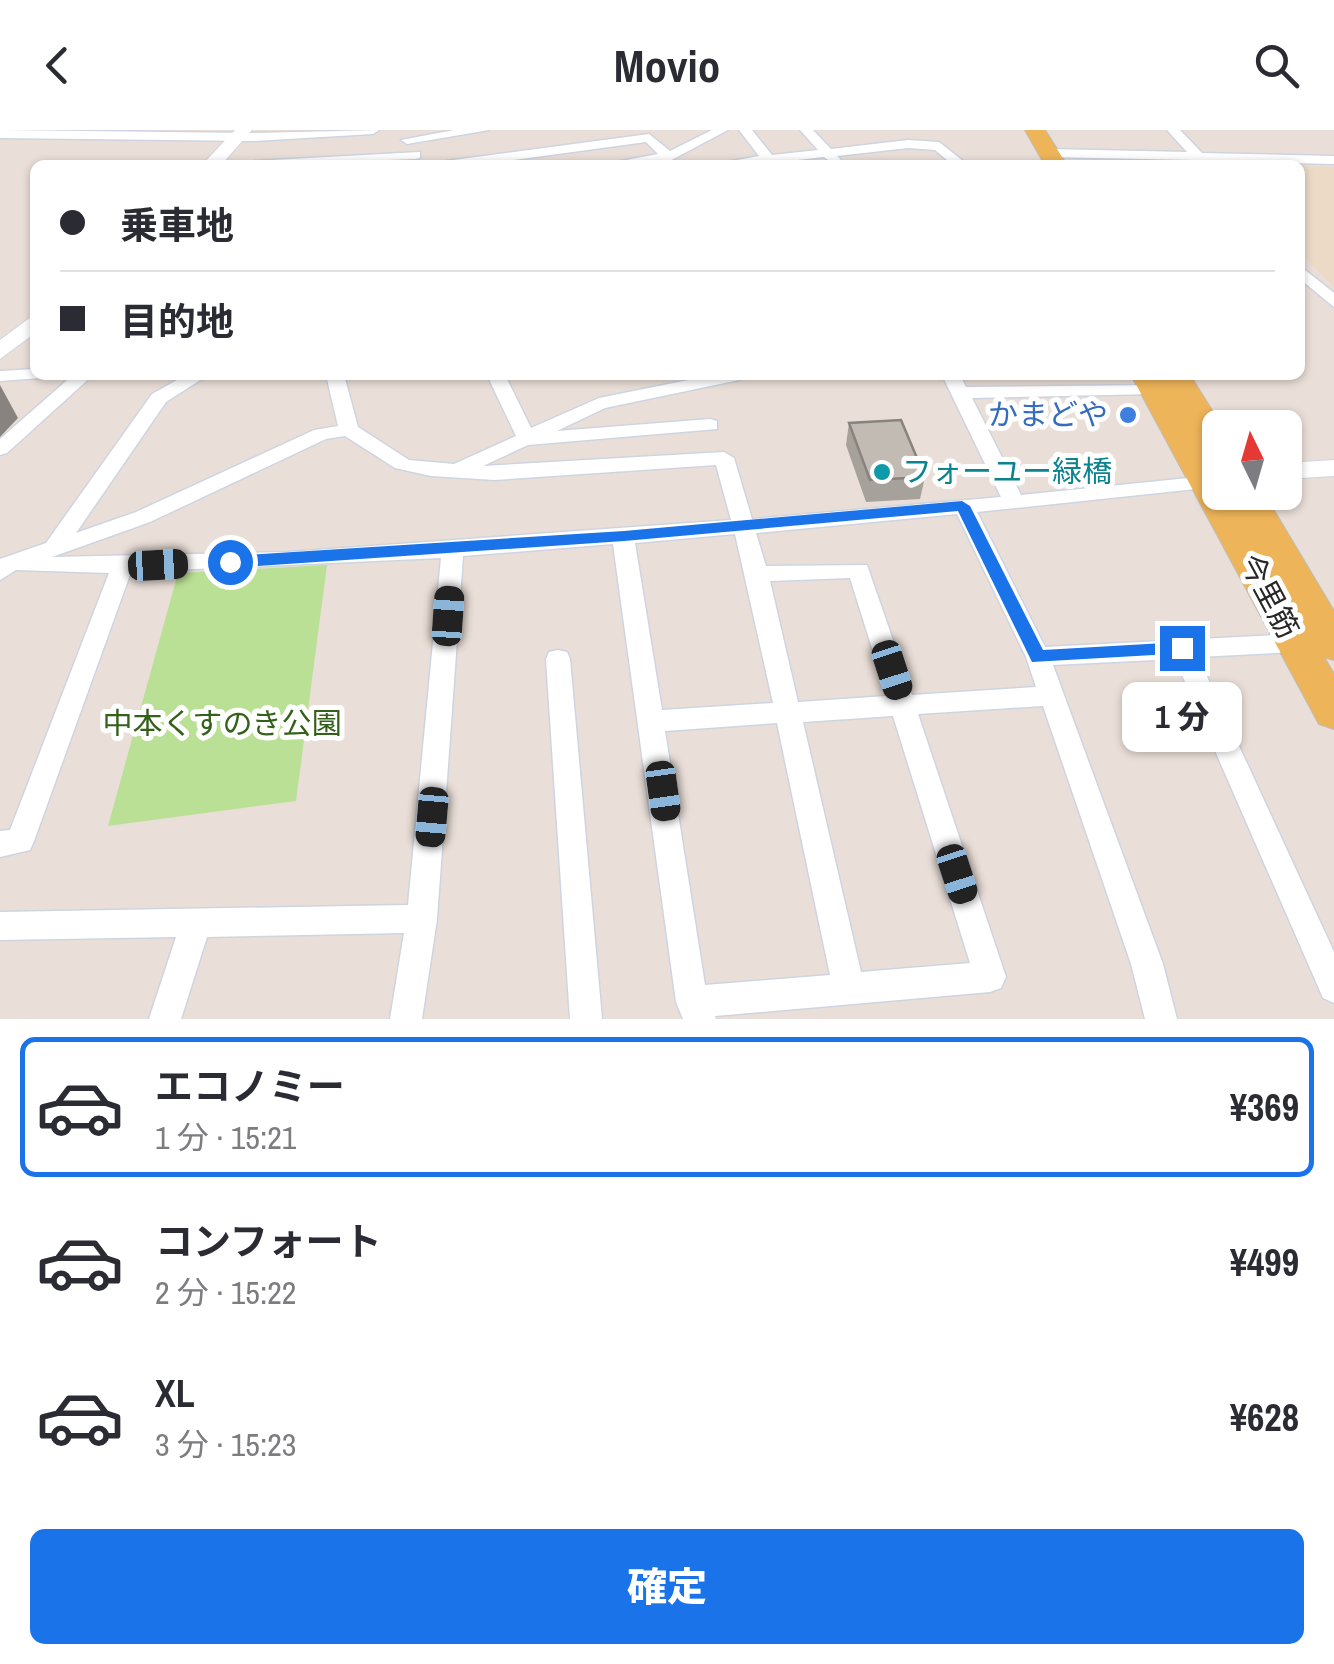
<!DOCTYPE html>
<html lang="ja">
<head>
<meta charset="utf-8">
<style>
	body { margin:0; font-family:"Archivo Narrow","Noto Sans JP",sans-serif; background:#f2f2f3; color:#2b2b33; height:100vh; display:flex; flex-direction:column; font-size:38px; white-space:nowrap }
	* { box-sizing:border-box; margin:0 }
	p { font-size:32px; color:#7c7c81 }
	.icon { flex:none; width:55px; height:55px; fill:none; stroke:currentColor; stroke-width:2; stroke-linecap:round; stroke-linejoin:round }
	.map { position:relative; height:889px; overflow:hidden }
	.side { display:flex; flex-direction:column; background:#fff; flex:1 }
	.side>* { flex:none }
	.guide { position:absolute; left:30px; top:30px; width:1275px; height:220px; border-radius:15px; box-shadow:0 2px 8px #0004; display:grid; align-content:center; height:220px; padding:0 30px; background:#fff }
	.needle { width:65px; rotate:355deg }
	.fabs { position:absolute; left:1202px; top:280px; display:grid; gap:20px }
	.fabs a { display:grid; place-items:center; width:100px; height:100px; border-radius:15px; background:#fff; box-shadow:0 2px 8px #0004; font-size:50px }
	.end { position:absolute; width:45px; height:45px; margin:-22px; border:12px solid #1a73e8; background:#fff; box-shadow:0 0 0 5px #fff }
	.from { border-radius:50% }
	.bubble { position:absolute; height:70px; border-radius:15px; background:#fff; box-shadow:0 2px 8px #0004; font-size:32px; font-weight:800; line-height:70px; text-align:center }
	.car { position:absolute; width:30px; height:60px; margin:-30px -15px; border-radius:12px; box-shadow:0 0 8px 2px #0007; background:linear-gradient(#222 24%,#8ab4d8 0 40%,#222 0 76%,#8ab4d8 0 86%,#222 0) }
	.guide b { display:flex; align-items:center; gap:35px; height:95px; font-size:38px }
	.guide b+b { border-top:2px solid #e1e1e2 }
	.guide i { width:25px; height:25px; background:#2b2b33 }
	ul { padding:18px 0 0; list-style:none }
	li { display:flex; align-items:center; gap:30px; height:140px; margin:0 20px 15px; padding:0 10px; border:5px solid transparent; border-radius:15px }
	li div { flex:1 }
	li b { display:block; font-size:38px }
	li em { font-style:normal; font-weight:800 }
	li.active { border-color:#1a73e8 }
	li>.icon { width:90px; height:90px; stroke-width:1.5 }
	.button { display:flex; gap:20px; margin-top:auto; padding:20px 30px }
	.button a { flex:1; height:115px; border-radius:15px; background:#1a73e8; color:#fff; font-size:40px; font-weight:800; line-height:115px; text-align:center }
	header { display:flex; justify-content:space-between; align-items:center; height:130px; padding:0 30px; background:#fff; font-size:45px; font-weight:800 }
	.map>svg:first-child { display:block }
</style>
</head>
<body>
<header><svg class="icon" aria-label="back" viewBox="0 0 24 24"><path d="M15 5l-7 7 7 7"/></svg>Movio<svg class="icon" aria-label="search" viewBox="0 0 24 24"><circle cx="10" cy="10" r="6"/><path d="M15 15l6 6"/></svg></header>
<div class="map">
<svg width="1334" height="889" viewBox="0 0 1334 889">
	<rect width="100%" height="100%" fill="#eadfd8"/>
	<!-- education -->
	<path fill="#ecdac7" d="M1300,36L1334,37V157L1300,123Z"/>
	<!-- green -->
	<path fill="#bae095" d="M327,435L296,671L108,696L178,443Z"/>
	<g fill="none" stroke-linecap="round" stroke-linejoin="round">
		<!-- minor casing -->
		<g stroke="#ced4e0" stroke-width="3">
			<path id="minor" d="M0,0L253,3L379,0L373,4L253,11L0,8Z
				M454,0H489L407,14L401,10Z
				M712,0H728L662,35H600L658,24L646,12L476,35H439L446,31L649,4L670,21Z
				M739,0H752L772,25L818,20L800,0H813L831,19L908,10L939,12L968,35H953L935,20L908,18L837,26L841,30L834,34L824,27L753,35H710L759,26Z
				M1167,0H1180L1202,23L1334,26V34L1209,31L1208,35H1199L1194,30L1049,27L1042,23L1049,19L1187,22Z
				M420,22V28L415,29L247,35L254,31Z
				M1300,136L1334,163V177L1300,149Z
				M35,239V245H43L41,248L0,251V241Z
				M73,245H93L7,323L0,325V309Z
				M186,245H208L166,272L76,403L136,382L314,300L338,296L326,245H344L358,297L409,330L454,334L516,306L487,245H505L531,298L599,268L713,245H748L739,250L605,278L557,301L710,289L717,291V299L528,315L483,336L724,322L734,328L752,389L1001,367L942,245H960L966,257L1160,255L1163,259L1154,264L972,268L1021,365L1208,346L1218,352L1215,357L977,382L1045,517L1295,504L1304,507L1307,513L1304,519L1295,522L1198,527L1334,822V873L1323,868L1175,529L1053,535L1163,834L1177,889H1145L1131,834L1043,576L918,584L1006,847L1001,858L990,862L715,886L716,889H683L676,872L613,414L463,426L437,789L422,889H390L404,803L207,807L181,889H149L176,807L0,810V782L408,775L441,428L131,442L34,711L30,720L0,727V701L10,700L109,443L16,440L0,450V429L46,413L152,264ZM345,306L395,338L431,346L495,350L716,335L731,390L288,422L52,427L150,392L326,309ZM957,384L1026,527L1036,557L912,565L867,435L766,436L756,403ZM735,404L773,573L662,580L635,413ZM850,448L887,566L798,572L770,451ZM893,586L970,833L861,842L803,592ZM777,593L830,845L705,855L665,601Z
				M558,520L567,522L570,529L602,889H570L546,529L549,522Z"/>
		</g>
		<!-- tertiary casing -->
		<g stroke="#ced4e0" stroke-width="2">
			<path id="tertiary" d="M235,0H252L221,35H202Z
				M35,184V203L0,229V210Z
				M1334,330V346L1285,349V333Z"/>
		</g>
		<!-- primary casing -->
		<g stroke="#bebebe" stroke-width="2">
			<path id="primary" d="M1025,0H1045L1067,35H1045Z
				M1131,245H1161L1164,251L1168,245H1190L1223,298L1220,330L1208,327L1220,347V362H1263L1334,481V530L1324,527L1334,544V599L1319,594Z"/>
		</g>
		<!-- minor -->
		<use href="#minor" fill="#fff" fill-rule="evenodd"/>
		<!-- tertiary -->
		<use href="#tertiary" fill="#fff" fill-rule="evenodd"/>
		<!-- primary -->
		<use href="#primary" fill="#eeb459" fill-rule="evenodd"/>
	</g>
	<!-- wall -->
	<path fill="#a7a19b" d="M849,293L925,347L920,369L866,372L846,315Z"/>
	<!-- shaded-wall -->
	<path fill="#88837e" d="M0,255L18,288L0,307Z"/>
	<!-- building -->
	<path fill="#c2bbb4" stroke="#88837e" stroke-width="2.5" d="M901,290L925,347L870,350L849,293Z"/>
	<!-- route -->
	<path fill="#1a73e8" d="M962,371L970,376L1043,520L1182,512L1190,518L1188,523L1032,532L958,381L624,411L230,438L222,432L230,426L624,401Z"/>
	<!-- markers -->
	<circle fill="#3f7fe0" stroke="#fff" stroke-width="4" cx="1128" cy="285" r="10"/>
	<circle fill="#0f9aa8" stroke="#fff" stroke-width="4" cx="882" cy="342" r="10"/>
	<g text-anchor="middle" stroke-width="10" stroke-linejoin="round" paint-order="stroke">
		<!-- shop labels -->
		<g font-size="30" fill="#366cbe" stroke="#fff" text-anchor="end">
			<text x="1108" y="295">かまどや</text>
		</g>
		<!-- culture labels -->
		<g font-size="30" fill="#0d838f" stroke="#fff" text-anchor="start">
			<text x="902" y="352">フォーユー緑橋</text>
		</g>
		<!-- street labels -->
		<g font-size="30" fill="#272727" stroke="#fff">
			<text transform="translate(1269 466) rotate(62)" y="10">今里筋</text>
		</g>
		<!-- park labels -->
		<g font-size="30" fill="#34611a" stroke="#fff">
			<text x="222" y="604">中本くすのき公園</text>
		</g>
	</g>
</svg>
<div class="fabs">
<a><svg class="needle" viewBox="-14 -14 28 28"><path d="M0-13l5 13h-10z" fill="#e53935"/><path d="M0 13l5-13h-10z" fill="#7c7c81"/></svg></a>
</div>
<i class="end from" style="left:230px;top:432px"></i>
<i class="end" style="left:1182px;top:518px"></i>
<div class="bubble" style="left:1122px;top:552px;width:120px">1 分</div>
<i class="car" style="left:158px;top:435px;rotate:87deg"></i>
<i class="car" style="left:448px;top:486px;rotate:4deg"></i>
<i class="car" style="left:892px;top:540px;rotate:162deg"></i>
<i class="car" style="left:663px;top:661px;rotate:172deg"></i>
<i class="car" style="left:432px;top:687px;rotate:185deg"></i>
<i class="car" style="left:957px;top:744px;rotate:162deg"></i>
<div class="guide">
<b><i class="from"></i>乗車地</b>
<b><i></i>目的地</b>
</div>
</div>
<section class="side">
<ul>
<li class="active"><svg class="icon" aria-label="car" viewBox="0 0 24 24"><path d="M5 17H2v-5l4-1 3-4h7l3 4 3 1v5h-3M9 17h6M6 11h13"/><circle cx="7" cy="17" r="2"/><circle cx="17" cy="17" r="2"/></svg><div><b>エコノミー</b><p>1 分 · 15:21</p></div><em>¥369</em></li>
<li><svg class="icon" aria-label="car" viewBox="0 0 24 24"><path d="M5 17H2v-5l4-1 3-4h7l3 4 3 1v5h-3M9 17h6M6 11h13"/><circle cx="7" cy="17" r="2"/><circle cx="17" cy="17" r="2"/></svg><div><b>コンフォート</b><p>2 分 · 15:22</p></div><em>¥499</em></li>
<li><svg class="icon" aria-label="car" viewBox="0 0 24 24"><path d="M5 17H2v-5l4-1 3-4h7l3 4 3 1v5h-3M9 17h6M6 11h13"/><circle cx="7" cy="17" r="2"/><circle cx="17" cy="17" r="2"/></svg><div><b>XL</b><p>3 分 · 15:23</p></div><em>¥628</em></li>
</ul>
<div class="button"><a>確定</a></div>
</section>
</body>
</html>
